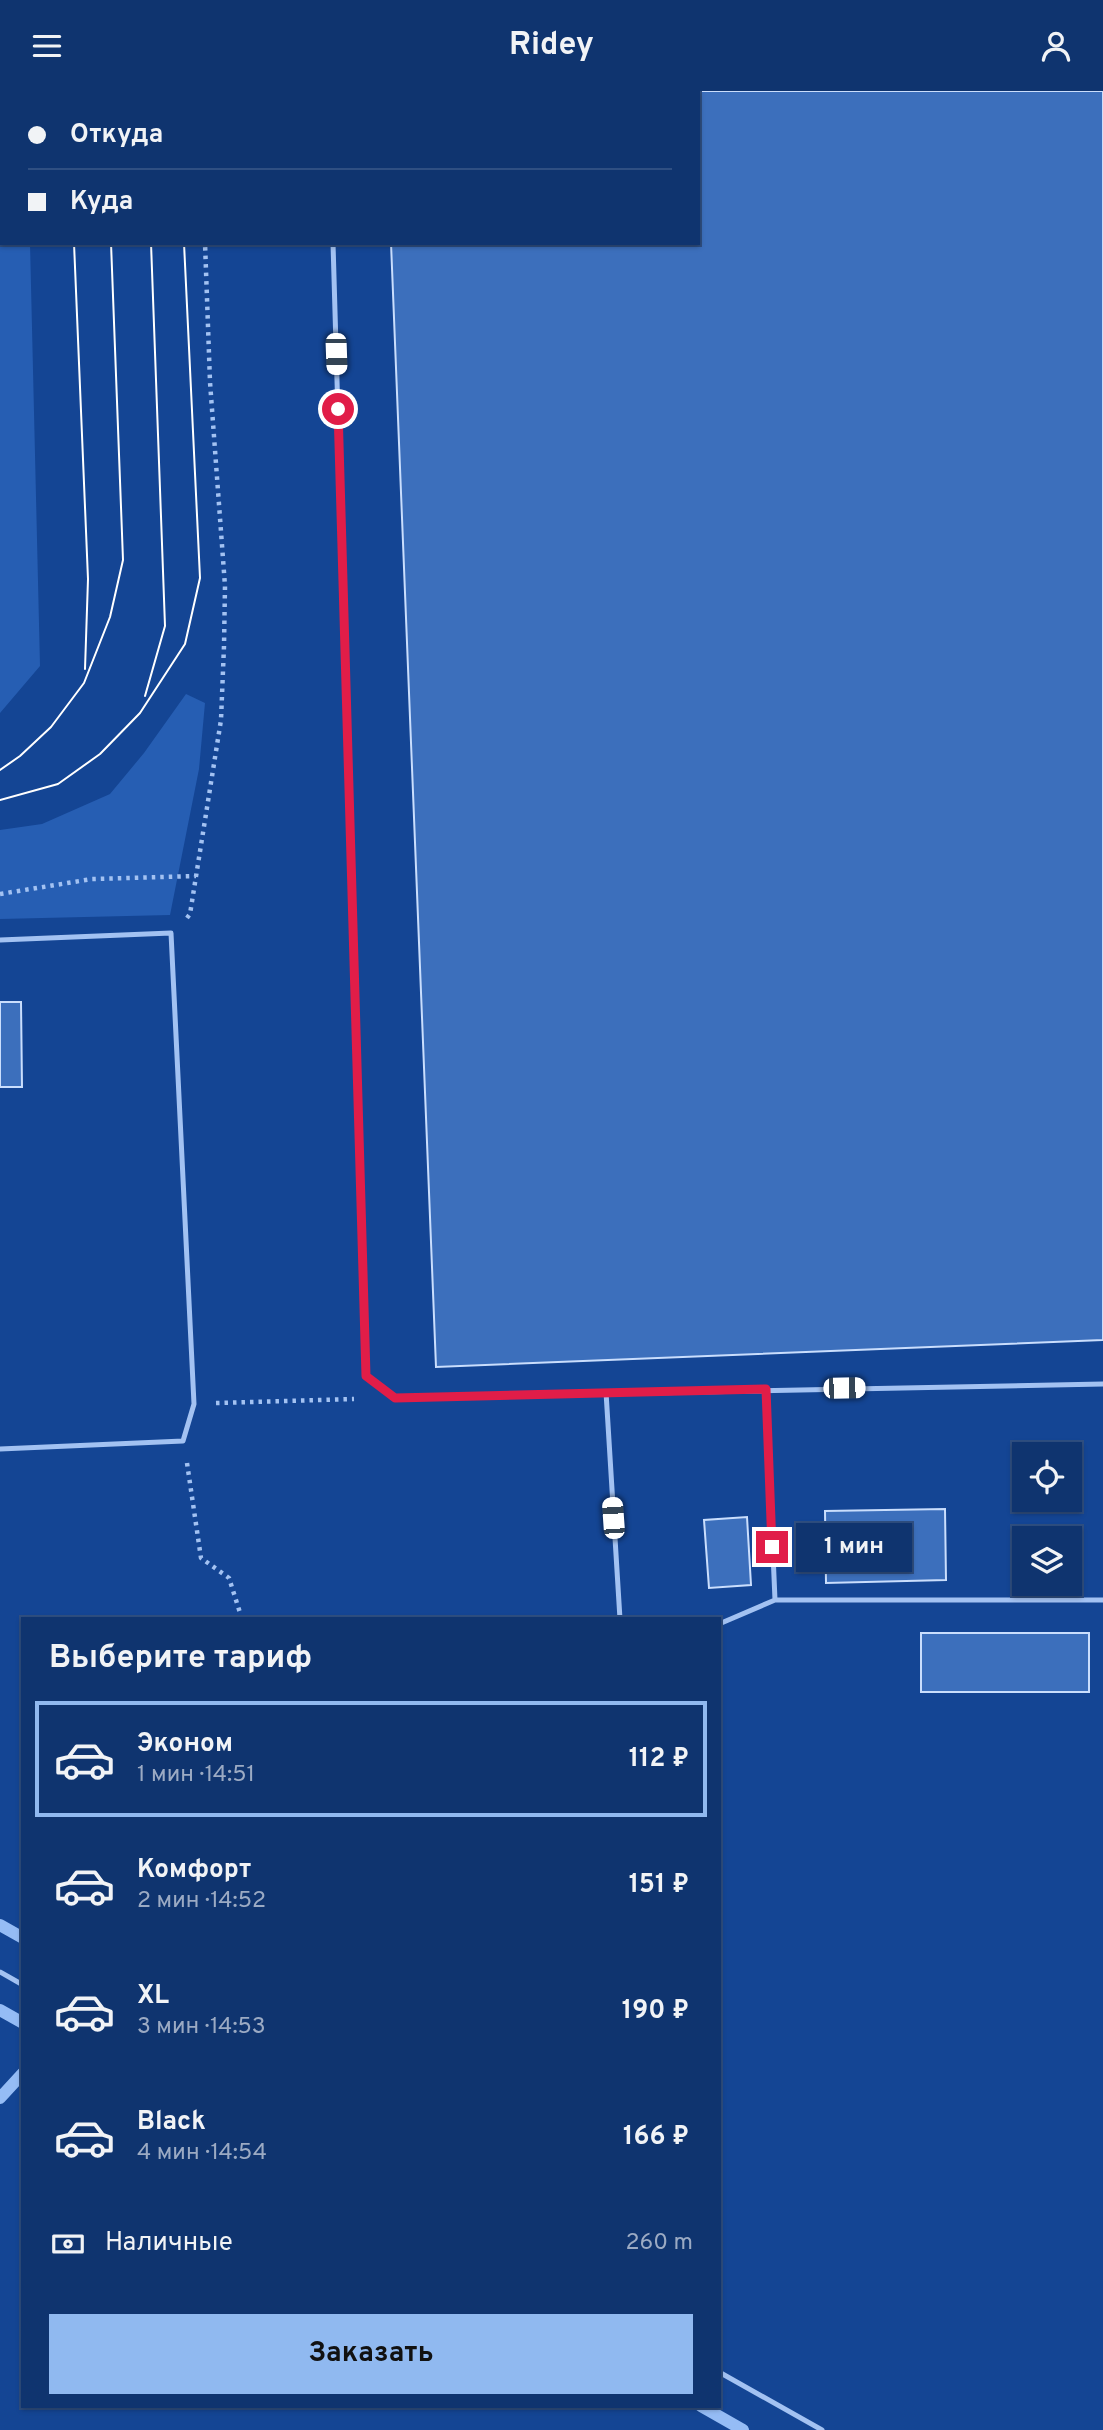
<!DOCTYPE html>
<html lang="ru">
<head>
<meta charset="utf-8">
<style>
	body { margin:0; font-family:Overpass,sans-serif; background:#183c74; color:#f1f3f6; height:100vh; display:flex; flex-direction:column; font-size:26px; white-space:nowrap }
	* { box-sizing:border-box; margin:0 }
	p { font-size:23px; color:#9baac3 }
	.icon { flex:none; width:38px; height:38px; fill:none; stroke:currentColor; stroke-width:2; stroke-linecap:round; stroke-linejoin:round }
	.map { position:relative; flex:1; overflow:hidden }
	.panel { position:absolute; left:21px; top:1526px; width:700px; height:791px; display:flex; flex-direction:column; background:#0f346f; border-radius:0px; box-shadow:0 2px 5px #0004,0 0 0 2px #2f4f82 }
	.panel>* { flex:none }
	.guide { position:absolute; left:0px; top:0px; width:700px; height:154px; box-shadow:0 2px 5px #0004,0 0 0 2px #2f4f82; display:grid; align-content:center; height:154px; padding:0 28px; background:#0f346f }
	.fabs { position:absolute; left:1012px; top:1351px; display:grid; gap:14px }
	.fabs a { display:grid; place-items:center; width:70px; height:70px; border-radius:0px; background:#0f346f; box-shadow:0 2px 5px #0004,0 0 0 2px #2f4f82; font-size:35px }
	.end { position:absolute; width:32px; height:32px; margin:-16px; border:9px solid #e11d48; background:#fff; box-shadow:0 0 0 4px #fff }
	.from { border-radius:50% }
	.bubble { position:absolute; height:49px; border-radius:0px; background:#0f346f; box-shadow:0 2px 5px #0004,0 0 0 2px #2f4f82; font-size:23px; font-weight:700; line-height:49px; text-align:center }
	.car { position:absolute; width:21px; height:42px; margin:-21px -10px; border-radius:9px; box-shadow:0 0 5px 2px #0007; background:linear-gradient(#fff 24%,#345 0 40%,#fff 0 76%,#345 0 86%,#fff 0) }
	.guide b { display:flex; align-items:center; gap:24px; height:66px; font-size:26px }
	.guide b+b { border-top:2px solid #2f4f82 }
	.guide i { width:18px; height:18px; background:#f1f3f6 }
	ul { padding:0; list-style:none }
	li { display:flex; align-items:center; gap:21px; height:116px; margin:0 14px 10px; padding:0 14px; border:4px solid transparent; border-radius:0px }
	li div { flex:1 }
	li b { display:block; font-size:26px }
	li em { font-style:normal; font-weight:700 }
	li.selected { border-color:#90b9f0 }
	li>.icon { width:63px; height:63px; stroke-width:1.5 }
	h2 { padding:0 28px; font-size:32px; line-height:84px }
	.pay { display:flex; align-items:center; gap:18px; height:77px; padding:0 28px; font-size:26px }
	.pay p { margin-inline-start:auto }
	.button { display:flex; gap:14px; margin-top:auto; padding:14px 28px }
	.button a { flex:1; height:80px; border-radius:0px; background:#90b9f0; color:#111; font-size:28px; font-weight:700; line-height:80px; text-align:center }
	header { display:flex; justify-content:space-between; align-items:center; height:91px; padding:0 28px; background:#0f346f; font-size:32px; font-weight:700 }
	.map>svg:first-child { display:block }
</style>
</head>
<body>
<header><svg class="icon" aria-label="menu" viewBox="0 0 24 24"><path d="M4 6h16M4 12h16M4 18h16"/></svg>Ridey<svg class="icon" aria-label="person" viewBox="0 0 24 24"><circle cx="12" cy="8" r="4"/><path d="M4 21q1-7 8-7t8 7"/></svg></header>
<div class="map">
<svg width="1103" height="2339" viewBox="0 0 1103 2339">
	<rect width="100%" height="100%" fill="#144594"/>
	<!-- green -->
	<path fill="#265eb3" d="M0,0H26L2,2V152H30L40,575L0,622Z
		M186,603L205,612L199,678L170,824L0,828V739L42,733L110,703L144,662Z"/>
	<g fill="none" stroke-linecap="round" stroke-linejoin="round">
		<!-- stream -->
		<path stroke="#95bcf5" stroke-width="12" d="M0,1834L23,1847
			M0,1919L23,1932
			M0,2007L23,1982
			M701,2315L743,2339"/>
	</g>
	<!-- building -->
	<path fill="#3c6fbc" stroke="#cadefd" stroke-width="2" d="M385,0H1103V1249L436,1276L391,152H698V2Z
		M0,911H21L22,996H0Z
		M945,1418L946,1489L826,1492L825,1420Z
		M747,1426L751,1494L709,1497L704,1429Z
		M921,1542H1089V1601H921Z"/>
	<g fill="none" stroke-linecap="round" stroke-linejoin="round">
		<!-- path -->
		<path stroke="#a3c2f2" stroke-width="4.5" stroke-dasharray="3.5 5" stroke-linecap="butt" d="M199,0V2
			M0,803L92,788L196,785
			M187,827L190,823L221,629L224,555L225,495L210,291L205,152
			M216,1312L354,1308
			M187,1372L201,1467L229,1487L242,1528"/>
		<!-- lane -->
		<path stroke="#a3c2f2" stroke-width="5" d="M328,0V2
			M333,152L366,1285L395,1307L1103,1293
			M0,849L171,842L194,1313L183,1350L0,1358
			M766,1298L775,1509
			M606,1301L620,1528
			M719,1533L775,1509H1103
			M0,1881L23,1894
			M719,2281L822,2339"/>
		<!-- tram -->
		<path stroke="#fff" stroke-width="2" d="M67,0V2
			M105,0V2
			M145,0V2
			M177,0V2
			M74,152L88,488L85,578
			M145,605L165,535L151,152
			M0,679L20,665L51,636L84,592L110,526L123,469L111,152
			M0,709L58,693L100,663L140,622L185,553L200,487L184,152"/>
	</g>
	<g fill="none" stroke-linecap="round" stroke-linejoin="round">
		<!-- route -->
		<path stroke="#e11d48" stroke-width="9" d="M338,318L366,1285L395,1307L766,1298L772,1456"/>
	</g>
</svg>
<div class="fabs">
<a><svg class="icon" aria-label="locate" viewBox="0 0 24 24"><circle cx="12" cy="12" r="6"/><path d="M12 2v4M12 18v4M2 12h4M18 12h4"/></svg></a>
<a><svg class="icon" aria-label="layers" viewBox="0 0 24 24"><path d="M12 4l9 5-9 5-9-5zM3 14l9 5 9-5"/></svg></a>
</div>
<i class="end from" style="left:338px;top:318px"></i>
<i class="end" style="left:772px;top:1456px"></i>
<div class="bubble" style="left:796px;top:1432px;width:116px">1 мин</div>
<i class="car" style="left:336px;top:263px;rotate:178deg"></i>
<i class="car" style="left:844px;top:1297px;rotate:89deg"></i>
<i class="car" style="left:613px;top:1427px;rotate:356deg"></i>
<div class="guide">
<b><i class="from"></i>Откуда</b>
<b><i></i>Куда</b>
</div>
<section class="panel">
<h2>Выберите тариф</h2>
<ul>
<li class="selected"><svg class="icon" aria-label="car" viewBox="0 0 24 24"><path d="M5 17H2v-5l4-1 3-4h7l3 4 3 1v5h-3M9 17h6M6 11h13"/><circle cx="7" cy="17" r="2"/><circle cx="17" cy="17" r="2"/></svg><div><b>Эконом</b><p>1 мин · 14:51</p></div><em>112 ₽</em></li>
<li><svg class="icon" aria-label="car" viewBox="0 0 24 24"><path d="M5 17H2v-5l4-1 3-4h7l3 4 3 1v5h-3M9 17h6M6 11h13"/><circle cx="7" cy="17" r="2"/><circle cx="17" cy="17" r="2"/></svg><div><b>Комфорт</b><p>2 мин · 14:52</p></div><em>151 ₽</em></li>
<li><svg class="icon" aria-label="car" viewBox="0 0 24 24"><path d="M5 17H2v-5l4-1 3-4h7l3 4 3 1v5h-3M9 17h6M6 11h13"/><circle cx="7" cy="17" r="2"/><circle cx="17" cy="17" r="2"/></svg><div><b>XL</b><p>3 мин · 14:53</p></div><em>190 ₽</em></li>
<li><svg class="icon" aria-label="car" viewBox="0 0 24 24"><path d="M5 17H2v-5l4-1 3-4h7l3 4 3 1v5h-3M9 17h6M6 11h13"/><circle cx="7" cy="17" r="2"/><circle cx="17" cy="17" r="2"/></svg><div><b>Black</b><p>4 мин · 14:54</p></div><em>166 ₽</em></li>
</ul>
<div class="pay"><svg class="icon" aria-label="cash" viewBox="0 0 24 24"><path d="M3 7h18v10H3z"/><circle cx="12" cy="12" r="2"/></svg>Наличные<p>260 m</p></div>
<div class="button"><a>Заказать</a></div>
</section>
</div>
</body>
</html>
